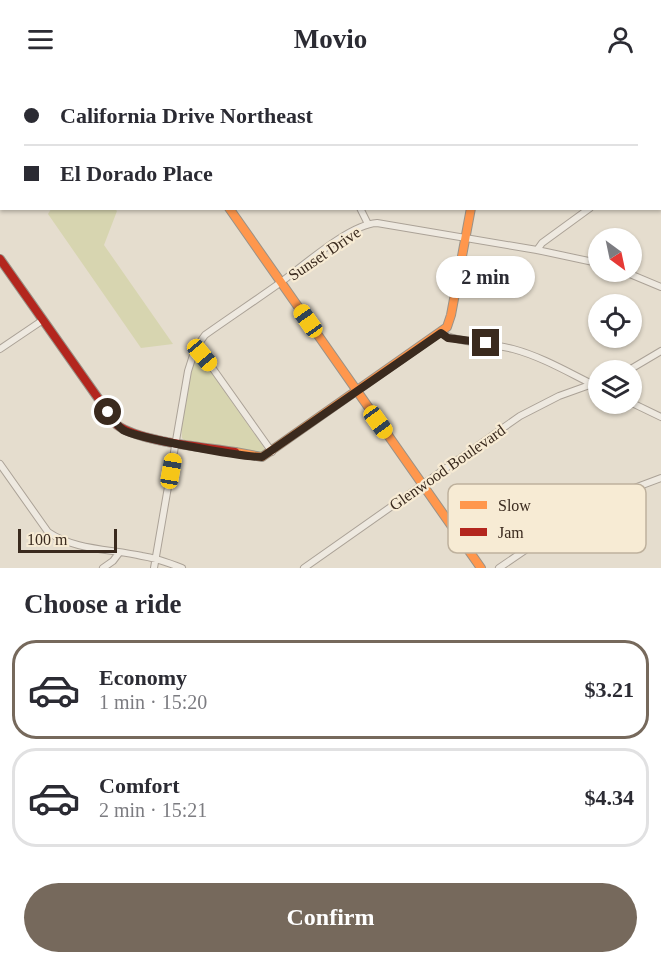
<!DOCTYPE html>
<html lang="en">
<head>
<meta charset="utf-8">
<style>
	body { margin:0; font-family:"Times New Roman",serif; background:#f2f2f3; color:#2b2b33; height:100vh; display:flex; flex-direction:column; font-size:22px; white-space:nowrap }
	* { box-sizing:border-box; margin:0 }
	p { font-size:20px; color:#7c7c81 }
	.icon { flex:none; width:33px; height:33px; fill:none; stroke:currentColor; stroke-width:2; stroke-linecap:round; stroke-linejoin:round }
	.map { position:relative; height:490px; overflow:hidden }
	.sheet { display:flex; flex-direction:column; background:#fff; flex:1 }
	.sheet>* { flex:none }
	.guide { position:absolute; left:0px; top:0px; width:662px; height:132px; box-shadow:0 2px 4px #0004; display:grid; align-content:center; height:132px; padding:0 24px; background:#fff }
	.needle { width:39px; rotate:147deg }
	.tools { position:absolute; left:588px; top:150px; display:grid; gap:12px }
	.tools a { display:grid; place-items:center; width:54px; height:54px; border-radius:50%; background:#fff; box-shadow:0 2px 4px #0004; font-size:30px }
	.scale { position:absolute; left:18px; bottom:15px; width:99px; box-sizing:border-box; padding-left:6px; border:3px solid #3a2a1e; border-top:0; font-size:16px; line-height:21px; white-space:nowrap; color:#3a2a1e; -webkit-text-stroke:4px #f7ebd4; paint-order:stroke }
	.end { position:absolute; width:27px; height:27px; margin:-14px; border:8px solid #3a2a1e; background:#fff; box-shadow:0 0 0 3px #fff }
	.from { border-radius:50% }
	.bubble { position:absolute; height:42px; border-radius:21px; background:#fff; box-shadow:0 2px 4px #0004; font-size:20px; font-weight:800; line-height:42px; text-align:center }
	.car { position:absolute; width:18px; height:36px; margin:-18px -9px; border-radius:8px; box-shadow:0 0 4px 2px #0007; background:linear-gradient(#f5c518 24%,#345 0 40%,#f5c518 0 76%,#345 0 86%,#f5c518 0) }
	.guide b { display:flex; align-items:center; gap:21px; height:57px; font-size:22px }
	.guide b+b { border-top:2px solid #e1e1e2 }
	.guide i { width:15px; height:15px; background:#2b2b33 }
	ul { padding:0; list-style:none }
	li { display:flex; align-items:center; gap:18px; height:99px; margin:0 12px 9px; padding:0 12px; border:3px solid #e1e1e2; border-radius:24px }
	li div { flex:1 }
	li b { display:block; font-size:22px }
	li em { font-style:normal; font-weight:800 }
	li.selected { border-color:#76695c }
	li>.icon { width:54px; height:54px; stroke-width:1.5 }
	h2 { padding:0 24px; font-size:27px; line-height:72px }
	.primary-button { display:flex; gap:12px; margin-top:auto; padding:12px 24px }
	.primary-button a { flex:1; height:69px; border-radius:36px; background:#76695c; color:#fff; font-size:24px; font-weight:800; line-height:69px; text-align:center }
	header { display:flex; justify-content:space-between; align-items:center; height:78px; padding:0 24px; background:#fff; font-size:27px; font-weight:800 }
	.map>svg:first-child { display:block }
</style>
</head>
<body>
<header><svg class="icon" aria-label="menu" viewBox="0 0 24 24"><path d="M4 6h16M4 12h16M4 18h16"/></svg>Movio<svg class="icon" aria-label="person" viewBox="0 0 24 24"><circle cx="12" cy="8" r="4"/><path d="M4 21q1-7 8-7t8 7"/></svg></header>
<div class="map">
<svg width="661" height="490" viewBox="0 0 661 490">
	<rect width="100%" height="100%" fill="#e5ddce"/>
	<!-- green -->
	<path fill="#d7d5b0" d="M0,0L22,1L2,2L1,78Z
		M51,131H115L117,133L104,167L173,266L141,270L48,136Z
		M198,279L203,283L263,368L265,373L263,375L184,362L182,360C180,342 189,299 195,281Z"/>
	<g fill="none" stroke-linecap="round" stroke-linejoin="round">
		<!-- street casing -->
		<g stroke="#aba297" stroke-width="8">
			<path id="street" d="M268,0L269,2
				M400,0L401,2
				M200,2L202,0
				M480,2L481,0
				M557,2L561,0
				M0,81H2
				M660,82L661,81
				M360,130L368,146
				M537,172L542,165L590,130
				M625,194L661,209
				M441,255C454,264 495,266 513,271C543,279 571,296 598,309
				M0,271L43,242
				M195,271L211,288L272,374
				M629,292L661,273
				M632,325L661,339
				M0,386L48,454C74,472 111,471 142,478C156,480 169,485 182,490
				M103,490L113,483L119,475
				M154,490L188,293L195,271L205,257C229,240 253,224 277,207C301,190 349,146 377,145L537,172L598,185
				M304,490L520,338L559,318L598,304
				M499,490L584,432L613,418L661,400"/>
		</g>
		<!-- slow casing -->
		<g stroke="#9a9287" stroke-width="10">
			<path id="slow" d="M137,0L138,2
				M229,130L481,490
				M235,374L262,379L447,249L451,237L471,130"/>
		</g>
		<!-- jam casing -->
		<g stroke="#9a9287" stroke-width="10">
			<path id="jam" d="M0,181L117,347C140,364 205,369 235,374"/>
		</g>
		<!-- street -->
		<use href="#street" stroke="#eee9e0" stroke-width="6"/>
		<!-- slow -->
		<use href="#slow" stroke="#ff974d" stroke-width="8"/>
		<!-- jam -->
		<use href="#jam" stroke="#b3261e" stroke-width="8"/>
	</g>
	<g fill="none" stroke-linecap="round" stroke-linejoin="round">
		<!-- route -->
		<path stroke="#3a2a1e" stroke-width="8" d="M108,334C112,340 116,347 123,352C136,360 243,379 262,379L441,255L448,260L486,265"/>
	</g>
	<g text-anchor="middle" stroke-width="4.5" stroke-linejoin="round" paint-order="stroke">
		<!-- street labels -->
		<g font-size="16" fill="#3a2a1e" stroke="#f7ebd4">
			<text transform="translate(324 175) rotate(-34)" y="6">Sunset Drive</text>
			<text transform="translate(447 389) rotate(-35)" y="6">Glenwood Boulevard</text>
		</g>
	</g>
	<!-- legend -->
	<rect x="448" y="406" width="198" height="69" rx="9" fill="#f7ebd4" stroke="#beb19d" stroke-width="1.5"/>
	<rect x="460" y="423" width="27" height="8" fill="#ff974d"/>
	<rect x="460" y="450" width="27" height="8" fill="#b3261e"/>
	<g font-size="16" fill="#3a2a1e">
		<text x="498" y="433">Slow</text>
		<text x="498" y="460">Jam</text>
	</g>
</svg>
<div class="tools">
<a><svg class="needle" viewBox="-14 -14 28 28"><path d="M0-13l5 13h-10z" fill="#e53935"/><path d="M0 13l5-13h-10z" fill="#7c7c81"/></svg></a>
<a><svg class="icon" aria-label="locate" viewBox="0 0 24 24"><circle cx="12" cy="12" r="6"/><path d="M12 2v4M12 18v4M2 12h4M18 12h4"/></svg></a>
<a><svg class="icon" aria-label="layers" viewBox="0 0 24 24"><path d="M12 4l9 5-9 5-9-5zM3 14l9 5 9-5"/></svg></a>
</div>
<div class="scale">100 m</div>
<i class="end from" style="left:108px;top:334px"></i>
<i class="end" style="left:486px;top:265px"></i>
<div class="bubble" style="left:436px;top:178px;width:99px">2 min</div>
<i class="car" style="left:308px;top:243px;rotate:325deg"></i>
<i class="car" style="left:202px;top:277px;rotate:140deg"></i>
<i class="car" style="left:378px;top:344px;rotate:144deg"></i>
<i class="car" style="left:171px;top:393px;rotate:10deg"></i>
<div class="guide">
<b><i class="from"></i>California Drive Northeast</b>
<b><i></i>El Dorado Place</b>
</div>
</div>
<section class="sheet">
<h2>Choose a ride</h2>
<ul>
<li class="selected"><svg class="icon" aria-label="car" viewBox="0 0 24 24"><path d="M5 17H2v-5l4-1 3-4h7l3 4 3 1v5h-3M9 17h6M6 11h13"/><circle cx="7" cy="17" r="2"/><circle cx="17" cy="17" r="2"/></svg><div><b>Economy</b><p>1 min · 15:20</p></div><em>$3.21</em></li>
<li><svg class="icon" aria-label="car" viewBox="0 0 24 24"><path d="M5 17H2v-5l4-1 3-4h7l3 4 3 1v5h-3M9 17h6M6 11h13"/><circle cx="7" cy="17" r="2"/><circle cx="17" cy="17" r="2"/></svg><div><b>Comfort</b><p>2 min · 15:21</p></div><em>$4.34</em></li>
</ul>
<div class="primary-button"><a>Confirm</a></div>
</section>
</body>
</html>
